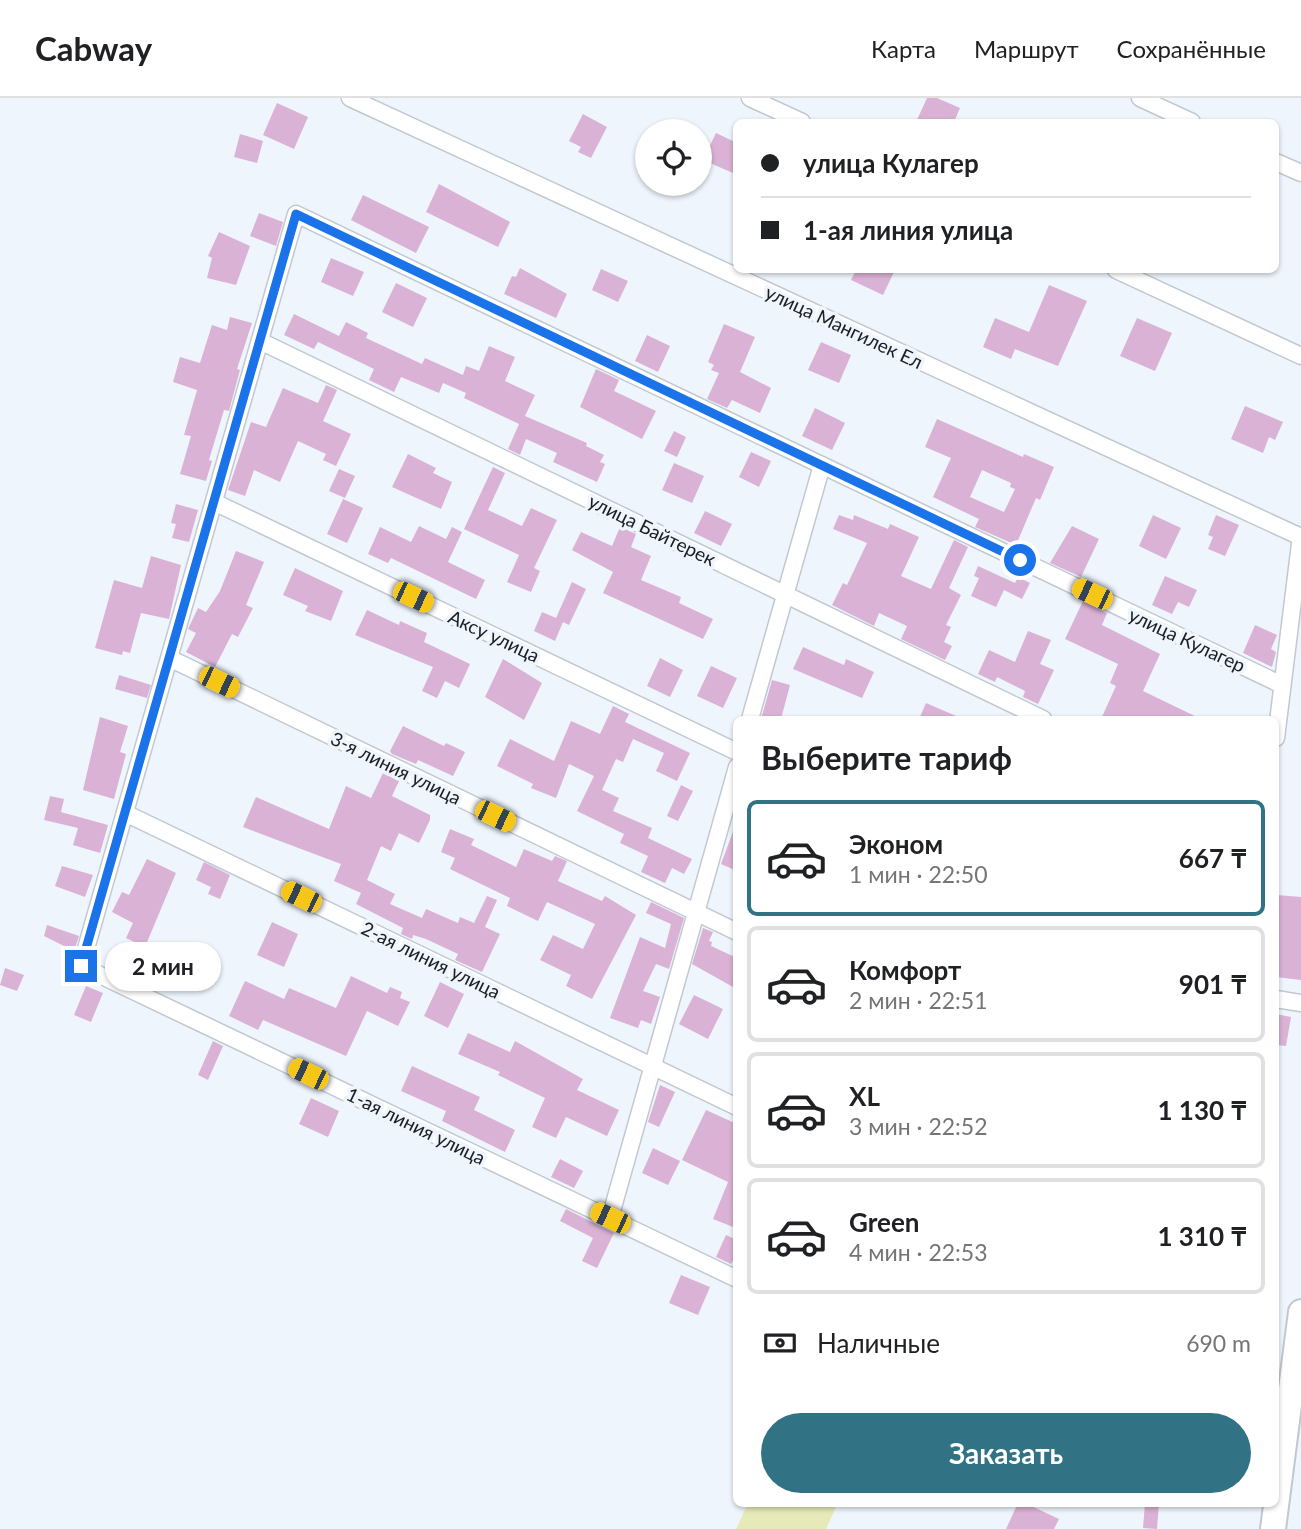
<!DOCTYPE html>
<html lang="ru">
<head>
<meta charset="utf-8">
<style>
	body { margin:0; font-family:Lato,sans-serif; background:#f2f2f2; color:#202124; height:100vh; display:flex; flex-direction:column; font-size:26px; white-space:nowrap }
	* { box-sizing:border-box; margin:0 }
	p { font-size:23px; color:#757577 }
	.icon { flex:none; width:38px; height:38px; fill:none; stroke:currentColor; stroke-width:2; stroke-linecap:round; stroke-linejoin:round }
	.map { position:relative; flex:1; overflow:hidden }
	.details { position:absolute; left:733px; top:618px; width:546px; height:791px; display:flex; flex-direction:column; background:#fff; border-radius:10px; box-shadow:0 2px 5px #0004 }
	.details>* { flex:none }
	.banner { position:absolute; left:733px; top:21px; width:546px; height:154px; border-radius:10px; box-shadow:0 2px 5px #0004; display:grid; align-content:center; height:154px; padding:0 28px; background:#fff }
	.buttons { position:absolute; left:635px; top:21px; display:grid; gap:14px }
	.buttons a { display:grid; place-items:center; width:77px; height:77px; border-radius:50%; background:#fff; box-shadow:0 2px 5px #0004; font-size:35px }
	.end { position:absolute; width:32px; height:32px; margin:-16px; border:9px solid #1a73e8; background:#fff; box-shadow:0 0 0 4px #fff }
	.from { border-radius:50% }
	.bubble { position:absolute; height:49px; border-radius:24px; background:#fff; box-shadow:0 2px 5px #0004; font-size:23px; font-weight:700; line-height:49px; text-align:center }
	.car { position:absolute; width:21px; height:42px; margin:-21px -10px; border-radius:9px; box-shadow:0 0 5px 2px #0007; background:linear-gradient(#f5c518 24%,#345 0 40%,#f5c518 0 76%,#345 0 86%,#f5c518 0) }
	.banner b { display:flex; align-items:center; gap:24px; height:66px; font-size:26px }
	.banner b+b { border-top:2px solid #e0e0e0 }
	.banner i { width:18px; height:18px; background:#202124 }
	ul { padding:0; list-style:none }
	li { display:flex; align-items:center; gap:21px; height:116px; margin:0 14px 10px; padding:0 14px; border:4px solid #e0e0e0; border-radius:10px }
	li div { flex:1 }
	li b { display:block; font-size:26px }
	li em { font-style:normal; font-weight:700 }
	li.on { border-color:#317285 }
	li>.icon { width:63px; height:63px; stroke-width:1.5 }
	h2 { padding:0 28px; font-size:32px; line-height:84px }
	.pay { display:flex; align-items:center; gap:18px; height:77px; padding:0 28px; font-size:26px }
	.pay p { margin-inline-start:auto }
	.primary-button { display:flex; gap:14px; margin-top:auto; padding:14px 28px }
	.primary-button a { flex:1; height:80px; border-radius:42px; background:#317285; color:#fff; font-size:28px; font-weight:700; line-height:80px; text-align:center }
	header { display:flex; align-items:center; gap:42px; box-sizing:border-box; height:98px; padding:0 35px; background:#fff; border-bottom:2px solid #e0e0e0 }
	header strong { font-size:33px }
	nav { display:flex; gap:38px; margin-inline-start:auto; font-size:24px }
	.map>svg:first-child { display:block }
</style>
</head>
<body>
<header>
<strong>Cabway</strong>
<nav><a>Карта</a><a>Маршрут</a><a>Сохранённые</a></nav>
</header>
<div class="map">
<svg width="1301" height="1431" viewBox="0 0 1301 1431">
	<rect width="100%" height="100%" fill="#eff5fd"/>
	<!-- green -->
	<path fill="#e5eab8" d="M748,1405H838L826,1431H736Z"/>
	<!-- building -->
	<path fill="#dab2d5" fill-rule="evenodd" d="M927,0H937L960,10L954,24H916Z
		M277,5L308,19L294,51L263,37Z
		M583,16L607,29L591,60L578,54L581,49L569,43Z
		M716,35L737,45V66L733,75L703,62Z
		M240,36L263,43L257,65L234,59Z
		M439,86L510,124L498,149L426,114Z
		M363,97L429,129L416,155L351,122Z
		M259,115L283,124L276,148L250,138Z
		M219,134L250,148L236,187L207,180L212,160L208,158Z
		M331,160L364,174L353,198L321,184Z
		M520,170L567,196L556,220L504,196L512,178L516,179Z
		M601,171L628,183L618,204L592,192Z
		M856,172H895L883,197L851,182Z
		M396,185L427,200L413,229L382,214Z
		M1049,187L1087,203L1058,268L1015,251L1011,261L983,249L995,220L1029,234Z
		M294,216L339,238L346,224L368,235L366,240L422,266L425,260L463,277L466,268L479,273L489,248L515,259L505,283L535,297L525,318L587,345L586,348L604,357L600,364L605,366L597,384L553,364L557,355L526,341L520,357L508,351L519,326L464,300L466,295L443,285L439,295L401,279L394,294L369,282L374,271L318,244L314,251L284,237Z
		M230,219L252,225L237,271L240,272L229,313L224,312L209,362L212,363L206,383L180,376L191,338L184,337L197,292L173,284L180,259L200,265L212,227L227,232Z
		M1137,220L1172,235L1155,273L1120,258Z
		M724,226L755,239L740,274L771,290L760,315L732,302L727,310L707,301L719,275L711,272L714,267L708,264Z
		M647,237L670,248L658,274L635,263Z
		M821,244L851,257L839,285L808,272Z
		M596,271L619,282L614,293L656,313L642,341L580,309Z
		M326,287L337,292L323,323L351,336L336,368L323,362L326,356L298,343L280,384L254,372L245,398L228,392L251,324L266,329L283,290L318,305Z
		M1245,308L1283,324L1275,342L1269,339L1263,355L1231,341Z
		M815,310L845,325L832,352L802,338Z
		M937,321L1023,359L1024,356L1054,369L1040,402L1036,400L1016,447L975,429L979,421L933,399L951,360L925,349ZM982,372L1011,385L1010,389L1015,391L1004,414L970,399Z
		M674,333L686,339L677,359L664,353Z
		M751,354L771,363L759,389L739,379Z
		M408,356L436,370L433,375L452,384L441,411L392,389Z
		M674,365L704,378L692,405L662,392Z
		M493,369L505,375L488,412L522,428L531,410L557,422L534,470L540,473L531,494L507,484L519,457L464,431Z
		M339,371L355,378L345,400L329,393Z
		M343,401L363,410L347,445L327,436Z
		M176,406L198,412L189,444L172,440L176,426L171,425Z
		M705,413L732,426L721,448L694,435Z
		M839,417L853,422L854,417L888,431L890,426L919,439L901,478L931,491L954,442L968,449L949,490L961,497L946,527L951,529L944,544L952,548L945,562L901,541L907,528L879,515L874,528L832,507L843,485L847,487L867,445L833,431Z
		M1153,417L1181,430L1166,461L1139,448Z
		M1216,417L1239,427L1225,458L1208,451L1213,439L1208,437Z
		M419,428L446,441L452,429L462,434L448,464L485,482L476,501L391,460L388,465L368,456L380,429L411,444Z
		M1072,428L1099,441L1081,479L1050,465Z
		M620,429L636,436L631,449L651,458L641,482L681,499L679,505L713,521L703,541L603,495L613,474L572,452L581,434L612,448Z
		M236,453L264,464L246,507L253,510L238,539L232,536L215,569L186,554L196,535L188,531L198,510L206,514L220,493Z
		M151,458L181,467L169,521L141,515L130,555L123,553L122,557L95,550L114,482L142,490Z
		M978,468L1015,485L1018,479L1030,485L1022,501L1004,492L996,509L971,498L979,480L974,478Z
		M295,470L343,493L331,523L305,513L308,508L283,497Z
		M1165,478L1197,492L1189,509L1178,504L1172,516L1152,507Z
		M572,484L586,491L569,527L563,524L555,543L534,533L542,514L556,520Z
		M1083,503L1107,515L1102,527L1160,556L1143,593L1201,621H1101L1116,588L1110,585L1118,566L1065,541Z
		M367,512L399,527L400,523L427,535L424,544L470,566L459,590L445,583L437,600L422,593L433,569L355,537Z
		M1255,527L1277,537L1271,551L1276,554L1272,569L1243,555Z
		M1028,533L1051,542L1040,566L1054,572L1038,606L1023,599L1025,593L997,579L995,584L978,576L989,552L1015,564Z
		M803,549L844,567L846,561L874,574L862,600L793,571Z
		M660,560L683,572L670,599L647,588Z
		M503,561L542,585L524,622L485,599Z
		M711,568L737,580L723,610L697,598Z
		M119,577L151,587L147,600L115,591Z
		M772,582L790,587L781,621H761Z
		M926,605L963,621H919Z
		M613,608L629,616L625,624L690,655L677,683L656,673L664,655L633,641L623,664L616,661L602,692L619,700L613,713L652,730L648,740L692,761L684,776L672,770L665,785L641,774L648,758L620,745L624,736L577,713L594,678L569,666L556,700L531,690L533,686L497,668L510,641L554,663L571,623L600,636Z
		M100,619L128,628L120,654L126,656L114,701L83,692Z
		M403,628L444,648L446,645L465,654L453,678L418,662L416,666L392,656L390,653Z
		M383,675L399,683L392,698L430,717V722L419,745L399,735L391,753L381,748L367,782L395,796L390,806L422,820L426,811L458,825L460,819L474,825L487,798L497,802L485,829L500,836L482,874L455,862L458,856L426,841L413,837L412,841L401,836L403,830L356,806L361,795L334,783L341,766L243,729L256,699L329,731L346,688L371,700Z
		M681,687L693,693L678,723L667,718Z
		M50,698L64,701L61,714L108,727L100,755L73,747L78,730L44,722Z
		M737,723V773L721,766Z
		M450,731L474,741L471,747L516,769L524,751L552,763L555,758L567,763L558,783L602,803L605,798L636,817L592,901L566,888L571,877L540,862L553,837L583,851L595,826L547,804L538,823L507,808L510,800L450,771L455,760L441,754Z
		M147,761L176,775L145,849L126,840L133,825L112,814L122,794L129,797Z
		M204,764L230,777L220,801L208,796L211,789L196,782Z
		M62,768L93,777L85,799L55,788Z
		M1277,797L1301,799V882L1276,879Z
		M651,804L684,820L669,871L656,866L643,893L660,899L651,926L641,922L638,930L610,920L640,839L665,850L671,826L646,815Z
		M272,824L298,836L284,869L257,857Z
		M47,827L79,838L74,853L44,838Z
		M703,830L713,834L709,843L712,844L711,848L737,860V882L733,889L692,866Z
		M5,870L24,877L17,893L0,887Z
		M351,878L387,895L390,889L402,894L400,900L410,904L398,928L367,913L346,958L263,922L258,932L229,918L245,883L284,901L289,890L336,910Z
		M440,884L464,896L448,930L424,918Z
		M86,888L103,895L91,924L74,917Z
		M694,897L723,911L708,941L679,926Z
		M1276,916L1291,919L1286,948L1276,947Z
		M468,935L510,954L515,943L583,981L577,992L619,1012L607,1038L566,1019L556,1040L532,1029L545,1000L498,977L500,974L458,956Z
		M213,943L223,948L208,982L198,977Z
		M412,968L480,999L474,1012L515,1032L505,1054L442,1023L446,1013L401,993Z
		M660,987L675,994L659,1029L648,1024Z
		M311,1000L339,1013L328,1039L299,1026Z
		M706,1012L737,1026V1119L733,1129L713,1121L728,1084L682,1062Z
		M653,1050L680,1063L668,1087L642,1075Z
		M560,1061L583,1073L574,1090L551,1079Z
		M566,1111L614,1135L597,1170L582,1163L593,1140L560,1123Z
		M726,1137L737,1142V1155L731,1166L716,1159Z
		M681,1177L710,1189L698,1217L669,1205Z
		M1018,1405H1025L1059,1421L1054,1431H1006Z
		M1145,1405H1159L1157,1431L1143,1430Z"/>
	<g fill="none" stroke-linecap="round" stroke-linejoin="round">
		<!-- street casing -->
		<g stroke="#c2c8d0" stroke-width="19">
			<path id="street" d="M350,0L1301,439
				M750,0L802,24
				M1140,0L1192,24
				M1276,64L1301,75
				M1116,172L1301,258
				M260,243L1043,621
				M214,404L737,654
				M169,560L737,834
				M750,621L822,367
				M1276,640L1301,438
				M125,715L737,1009
				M1276,901L1301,905
				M610,1120L737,669
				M737,1181L81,868L296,116L1282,587"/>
		</g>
		<!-- primary casing -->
		<g stroke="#c2c8d0" stroke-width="28">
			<path id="primary" d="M1273,1431L1301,1214"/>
		</g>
		<!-- street -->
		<use href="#street" stroke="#fff" stroke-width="16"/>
		<!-- primary -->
		<use href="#primary" stroke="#fff" stroke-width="24"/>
	</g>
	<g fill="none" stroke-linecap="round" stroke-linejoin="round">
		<!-- route -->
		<path stroke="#1a73e8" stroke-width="9" d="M81,868L296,116L1020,462"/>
	</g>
	<g text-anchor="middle" stroke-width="7" stroke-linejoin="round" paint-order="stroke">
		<!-- street labels -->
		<g font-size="19" fill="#1b1d20" stroke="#eff5fd">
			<text transform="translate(844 229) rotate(25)" y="7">улица Мангилек Ел</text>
			<text transform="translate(652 432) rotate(26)" y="7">улица Байтерек</text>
			<text transform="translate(494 538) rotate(25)" y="7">Аксу улица</text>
			<text transform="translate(1187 542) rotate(25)" y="7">улица Кулагер</text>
			<text transform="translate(396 670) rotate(26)" y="7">3-я линия улица</text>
			<text transform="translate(431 862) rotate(26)" y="7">2-ая линия улица</text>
			<text transform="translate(416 1028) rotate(26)" y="7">1-ая линия улица</text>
		</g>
	</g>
</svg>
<div class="buttons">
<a><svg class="icon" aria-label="locate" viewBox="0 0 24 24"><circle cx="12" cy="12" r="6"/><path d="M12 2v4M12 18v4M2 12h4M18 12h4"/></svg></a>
</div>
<i class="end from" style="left:1020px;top:462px"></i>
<i class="end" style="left:81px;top:868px"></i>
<div class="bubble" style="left:105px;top:844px;width:116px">2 мин</div>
<i class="car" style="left:1092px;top:496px;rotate:295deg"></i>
<i class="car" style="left:413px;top:499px;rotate:115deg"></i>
<i class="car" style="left:219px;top:584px;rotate:116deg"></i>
<i class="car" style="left:495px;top:718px;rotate:116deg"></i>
<i class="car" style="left:301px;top:799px;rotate:296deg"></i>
<i class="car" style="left:308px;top:976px;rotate:296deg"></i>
<i class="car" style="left:610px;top:1120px;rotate:295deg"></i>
<div class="banner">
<b><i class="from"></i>улица Кулагер</b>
<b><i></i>1-ая линия улица</b>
</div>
<section class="details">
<h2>Выберите тариф</h2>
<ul>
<li class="on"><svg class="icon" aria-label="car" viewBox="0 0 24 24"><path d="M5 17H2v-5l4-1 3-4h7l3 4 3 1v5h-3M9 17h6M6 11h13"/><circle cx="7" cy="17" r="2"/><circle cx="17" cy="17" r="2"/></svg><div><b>Эконом</b><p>1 мин · 22:50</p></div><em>667 ₸</em></li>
<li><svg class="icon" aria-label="car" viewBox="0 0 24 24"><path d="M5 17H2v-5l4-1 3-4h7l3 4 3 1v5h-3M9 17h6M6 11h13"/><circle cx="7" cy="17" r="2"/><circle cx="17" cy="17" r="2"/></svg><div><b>Комфорт</b><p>2 мин · 22:51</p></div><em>901 ₸</em></li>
<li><svg class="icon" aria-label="car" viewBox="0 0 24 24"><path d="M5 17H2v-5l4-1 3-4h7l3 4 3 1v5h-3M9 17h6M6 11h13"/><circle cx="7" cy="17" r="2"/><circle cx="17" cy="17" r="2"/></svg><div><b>XL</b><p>3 мин · 22:52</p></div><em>1 130 ₸</em></li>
<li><svg class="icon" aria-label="car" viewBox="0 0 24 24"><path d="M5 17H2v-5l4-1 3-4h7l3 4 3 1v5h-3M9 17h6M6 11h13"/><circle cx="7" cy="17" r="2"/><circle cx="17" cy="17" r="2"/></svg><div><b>Green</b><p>4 мин · 22:53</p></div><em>1 310 ₸</em></li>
</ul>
<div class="pay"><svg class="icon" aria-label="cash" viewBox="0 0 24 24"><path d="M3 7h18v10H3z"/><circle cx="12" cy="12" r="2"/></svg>Наличные<p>690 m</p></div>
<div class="primary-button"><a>Заказать</a></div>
</section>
</div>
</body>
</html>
